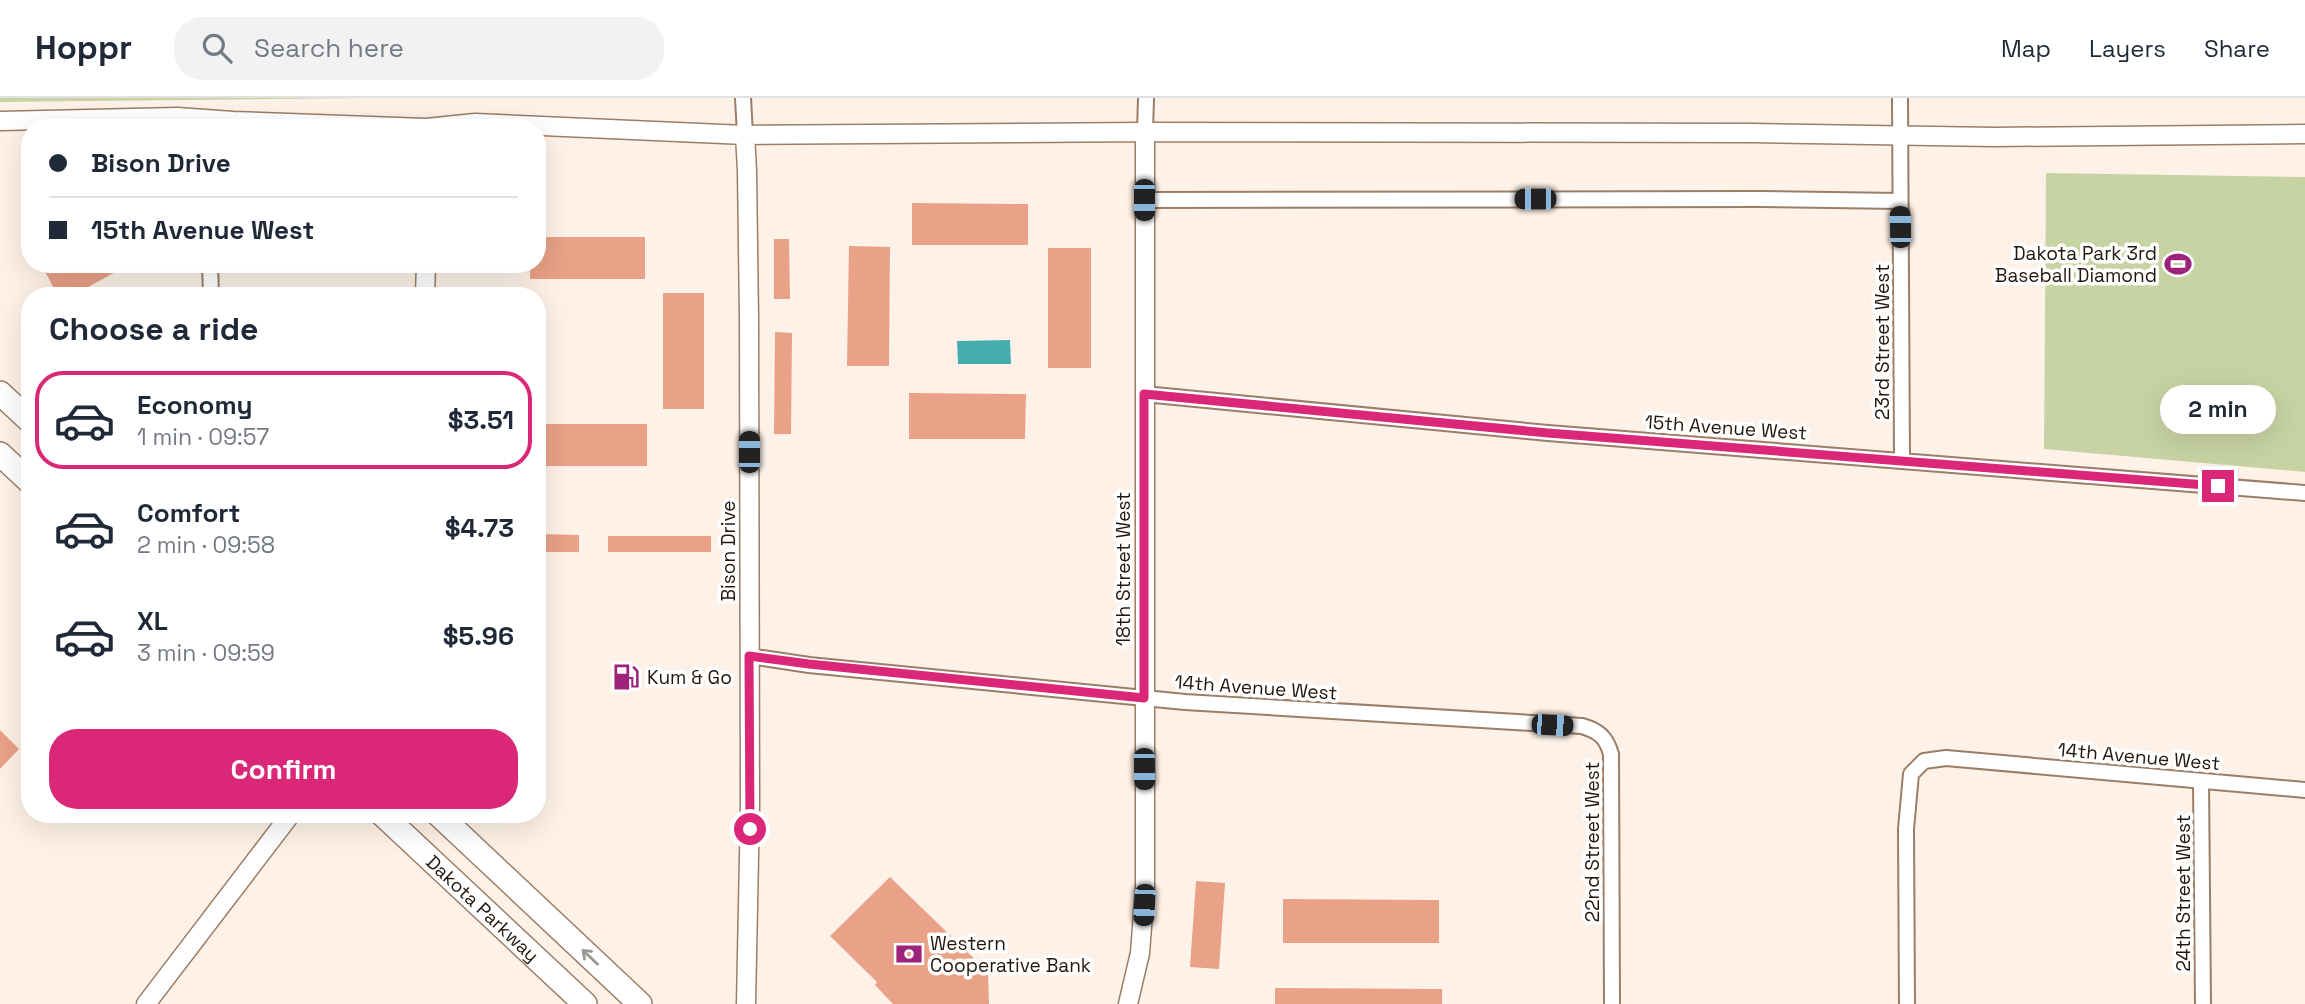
<!DOCTYPE html>
<html lang="en">
<head>
<meta charset="utf-8">
<style>
	body { margin:0; font-family:"Space Grotesk",sans-serif; background:#f2f2f3; color:#1f2937; height:100vh; display:flex; flex-direction:column; font-size:26px; white-space:nowrap }
	* { box-sizing:border-box; margin:0 }
	p { font-size:23px; color:#747a83 }
	.icon { flex:none; width:38px; height:38px; fill:none; stroke:currentColor; stroke-width:2; stroke-linecap:round; stroke-linejoin:round }
	.map { position:relative; flex:1; overflow:hidden }
	.panel { position:absolute; left:21px; top:189px; width:525px; height:536px; display:flex; flex-direction:column; background:#fff; border-radius:28px; box-shadow:0 7px 28px #0002 }
	.panel>* { flex:none }
	.top-card { position:absolute; left:21px; top:21px; width:525px; height:154px; border-radius:28px; box-shadow:0 7px 28px #0002; display:grid; align-content:center; height:154px; padding:0 28px; background:#fff }
	.end { position:absolute; width:32px; height:32px; margin:-16px; border:9px solid #db2777; background:#fff; box-shadow:0 0 0 4px #fff }
	.from { border-radius:50% }
	.bubble { position:absolute; height:49px; border-radius:24px; background:#fff; box-shadow:0 7px 28px #0002; font-size:23px; font-weight:600; line-height:49px; text-align:center }
	.car { position:absolute; width:21px; height:42px; margin:-21px -10px; border-radius:9px; box-shadow:0 0 5px 2px #0007; background:linear-gradient(#222 24%,#8ab4d8 0 40%,#222 0 76%,#8ab4d8 0 86%,#222 0) }
	.top-card b { display:flex; align-items:center; gap:24px; height:66px; font-size:26px }
	.top-card b+b { border-top:2px solid #e0e1e3 }
	.top-card i { width:18px; height:18px; background:#1f2937 }
	ul { padding:0; list-style:none }
	li { display:flex; align-items:center; gap:21px; height:98px; margin:0 14px 10px; padding:0 14px; border:4px solid transparent; border-radius:28px }
	li div { flex:1 }
	li b { display:block; font-size:26px }
	li em { font-style:normal; font-weight:600 }
	li.current { border-color:#db2777 }
	li>.icon { width:63px; height:63px; stroke-width:1.5 }
	h2 { padding:0 28px; font-size:32px; line-height:84px }
	.action { display:flex; gap:14px; margin-top:auto; padding:14px 28px }
	.action a { flex:1; height:80px; border-radius:28px; background:#db2777; color:#fff; font-size:28px; font-weight:600; line-height:80px; text-align:center }
	header { display:flex; align-items:center; gap:42px; box-sizing:border-box; height:98px; padding:0 35px; background:#fff; border-bottom:2px solid #e0e1e3 }
	header strong { font-size:33px }
	nav { display:flex; gap:38px; margin-inline-start:auto; font-size:24px }
	.search { width:490px; height:63px; background:#f2f2f3; display:flex; align-items:center; gap:18px; box-sizing:border-box; padding:0 24px; border-radius:28px; color:#747a83; font-size:26px }
	.map>svg:first-child { display:block }
</style>
</head>
<body>
<header>
<strong>Hoppr</strong>
<div class="search"><svg class="icon" aria-label="search" viewBox="0 0 24 24"><circle cx="10" cy="10" r="6"/><path d="M15 15l6 6"/></svg>Search here</div>
<nav><a>Map</a><a>Layers</a><a>Share</a></nav>
</header>
<div class="map">
<svg width="2305" height="906" viewBox="0 0 2305 906">
	<rect width="100%" height="100%" fill="#fef2e8"/>
	<!-- green -->
	<path fill="#c8d3a3" d="M0,0H368L0,4Z
		M2046,75L2305,79V374L2044,351Z"/>
	<!-- water -->
	<path fill="#46adaf" d="M1010,242L1011,266H958L957,243Z"/>
	<!-- building -->
	<path fill="#e9a187" d="M912,105L1028,106V147H912Z
		M537,139H645V181H530V166H537Z
		M774,141H789L790,201H774Z
		M849,148L890,149L889,268H847Z
		M1048,150H1091V270H1048Z
		M41,166H130L72,198H58Z
		M663,195H704V311H663Z
		M775,234L792,235L791,336H774Z
		M909,295L1026,296L1025,341H909Z
		M537,326H647V368H537Z
		M537,436L579,437V454H537Z
		M608,438H711V454H608Z
		M0,632L19,651L0,671Z
		M890,779L988,874L989,906H893L875,887L877,884L830,838Z
		M1196,783L1225,785L1219,871L1190,869Z
		M1283,801L1439,802V845H1283Z
		M1275,890L1442,891V906H1275Z"/>
	<g fill="none" stroke-linecap="round" stroke-linejoin="round">
		<!-- minor casing -->
		<g stroke="#9a7e67" stroke-width="18">
			<path id="minor" d="M743,0L745,37
				M1900,0L1902,362
				M1145,34L1146,0
				M1144,102L1759,101L1900,103
				M210,166L211,198
				M1144,296L1548,335L2305,395
				M749,558L809,567L1185,604L1582,628C1599,633 1606,639 1611,656L1612,906
				M2201,683L2203,906
				M1907,906L1906,731L1911,676L1924,663L1946,660L2305,692"/>
		</g>
		<!-- tertiary casing -->
		<g stroke="#9a7e67" stroke-width="21">
			<path id="tertiary" d="M0,23L177,19L233,23L426,30L475,25L745,37L1145,34L1753,35L1994,39L2305,36
				M745,37L747,73L749,221L750,709L746,906
				M425,198L426,166
				M146,906L291,716
				M1128,906L1140,855L1145,790V34"/>
		</g>
		<!-- trunk casing -->
		<g stroke="#9a7e67" stroke-width="26">
			<g id="trunk">
				<path d="M0,295L30,323"/>
				<path d="M0,356L30,384"/>
				<path id="s1" d="M382,716L585,906"/>
				<path d="M438,716L640,906"/>
			</g>
		</g>
		<!-- minor -->
		<use href="#minor" stroke="#fff" stroke-width="14"/>
		<!-- tertiary -->
		<use href="#tertiary" stroke="#fff" stroke-width="18"/>
		<!-- trunk -->
		<use href="#trunk" stroke="#fff" stroke-width="23"/>
	</g>
	<!-- one-way arrows -->
	<defs><path id="oneway-shaft" d="M-6 0H5M1.5-3L5.5 0L1.5 3" fill="none" stroke-width="1.6" stroke-linecap="round" stroke-linejoin="round" transform="scale(1.75)"/></defs>
	<use stroke="#9b9793" href="#oneway-shaft" transform="translate(590 859) rotate(-137)"/>
	<g fill="none" stroke-linecap="round" stroke-linejoin="round">
		<!-- route -->
		<path stroke="#db2777" stroke-width="9" d="M750,731L749,558L809,566L1144,600V296L1548,335L2218,388"/>
	</g>
	<!-- icons -->
	<defs>
		<g id="stadium-bare" transform="scale(2.1)"><path d="M0-5a6.5 5 0 1 0 0 10a6.5 5 0 1 0 0-10ZM-3.5-1.8h7v3.6h-7Z" fill="#9c227a" stroke="#fff" stroke-width="2.5" paint-order="stroke"/></g>
		<g id="fuel-bare" transform="scale(2.1)"><path d="M-5.5-6h7V0h2V4h1.3V-2.5L3-4.5l.8-.8L6-3V5H2.5V1h-1V6h-7ZM-4.2-4.7v3.2H.2V-4.7Z" fill="#9c227a" stroke="#fff" stroke-width="2.5" paint-order="stroke"/></g>
		<g id="bank-bare" transform="scale(2.1)"><path d="M-6-4H6V4H-6ZM0-2.3a2.3 2.3 0 1 0 0 4.6a2.3 2.3 0 1 0 0-4.6Z" fill="#9c227a" stroke="#fff" stroke-width="2.5" paint-order="stroke"/></g>
	</defs>
	<g fill-rule="evenodd">
		<use href="#stadium-bare" x="2178" y="166"/>
		<use href="#fuel-bare" x="626" y="579"/>
		<use href="#bank-bare" x="909" y="856"/>
	</g>
	<g text-anchor="middle" stroke-width="7" stroke-linejoin="round" paint-order="stroke">
		<!-- poi labels -->
		<g font-size="19" fill="#21170e" stroke="#fff" text-anchor="start">
			<text x="2157" y="162" text-anchor="end">Dakota Park 3rd<tspan x="2157" dy="22">Baseball Diamond</tspan></text>
			<text x="647" y="586">Kum &amp; Go</text>
			<text x="930" y="852">Western<tspan x="930" dy="22">Cooperative Bank</tspan></text>
		</g>
		<!-- street labels -->
		<g font-size="19" fill="#21170e" stroke="#fff">
			<text transform="translate(1882 244) rotate(-90)" y="7">23rd Street West</text>
			<text transform="translate(1726 329) rotate(4)" y="7">15th Avenue West</text>
			<text transform="translate(728 453) rotate(-90)" y="7">Bison Drive</text>
			<text transform="translate(1123 471) rotate(-90)" y="7">18th Street West</text>
			<text transform="translate(1256 589) rotate(4)" y="7">14th Avenue West</text>
			<text transform="translate(2139 658) rotate(5)" y="7">14th Avenue West</text>
			<text transform="translate(1592 744) rotate(-90)" y="7">22nd Street West</text>
			<text transform="translate(2183 795) rotate(-90)" y="7">24th Street West</text>
			<text dy="7" stroke="none"><textPath href="#s1" startOffset="138">Dakota Parkway</textPath></text>
		</g>
	</g>
</svg>
<i class="end from" style="left:750px;top:731px"></i>
<i class="end" style="left:2218px;top:388px"></i>
<div class="bubble" style="left:2160px;top:287px;width:116px">2 min</div>
<i class="car" style="left:1535px;top:101px;rotate:270deg"></i>
<i class="car" style="left:1144px;top:102px;rotate:180deg"></i>
<i class="car" style="left:1900px;top:129px;rotate:359deg"></i>
<i class="car" style="left:749px;top:354px;rotate:0deg"></i>
<i class="car" style="left:1552px;top:627px;rotate:93deg"></i>
<i class="car" style="left:1144px;top:671px;rotate:179deg"></i>
<i class="car" style="left:1144px;top:807px;rotate:183deg"></i>
<div class="top-card">
<b><i class="from"></i>Bison Drive</b>
<b><i></i>15th Avenue West</b>
</div>
<section class="panel">
<h2>Choose a ride</h2>
<ul>
<li class="current"><svg class="icon" aria-label="car" viewBox="0 0 24 24"><path d="M5 17H2v-5l4-1 3-4h7l3 4 3 1v5h-3M9 17h6M6 11h13"/><circle cx="7" cy="17" r="2"/><circle cx="17" cy="17" r="2"/></svg><div><b>Economy</b><p>1 min · 09:57</p></div><em>$3.51</em></li>
<li><svg class="icon" aria-label="car" viewBox="0 0 24 24"><path d="M5 17H2v-5l4-1 3-4h7l3 4 3 1v5h-3M9 17h6M6 11h13"/><circle cx="7" cy="17" r="2"/><circle cx="17" cy="17" r="2"/></svg><div><b>Comfort</b><p>2 min · 09:58</p></div><em>$4.73</em></li>
<li><svg class="icon" aria-label="car" viewBox="0 0 24 24"><path d="M5 17H2v-5l4-1 3-4h7l3 4 3 1v5h-3M9 17h6M6 11h13"/><circle cx="7" cy="17" r="2"/><circle cx="17" cy="17" r="2"/></svg><div><b>XL</b><p>3 min · 09:59</p></div><em>$5.96</em></li>
</ul>
<div class="action"><a>Confirm</a></div>
</section>
</div>
</body>
</html>
